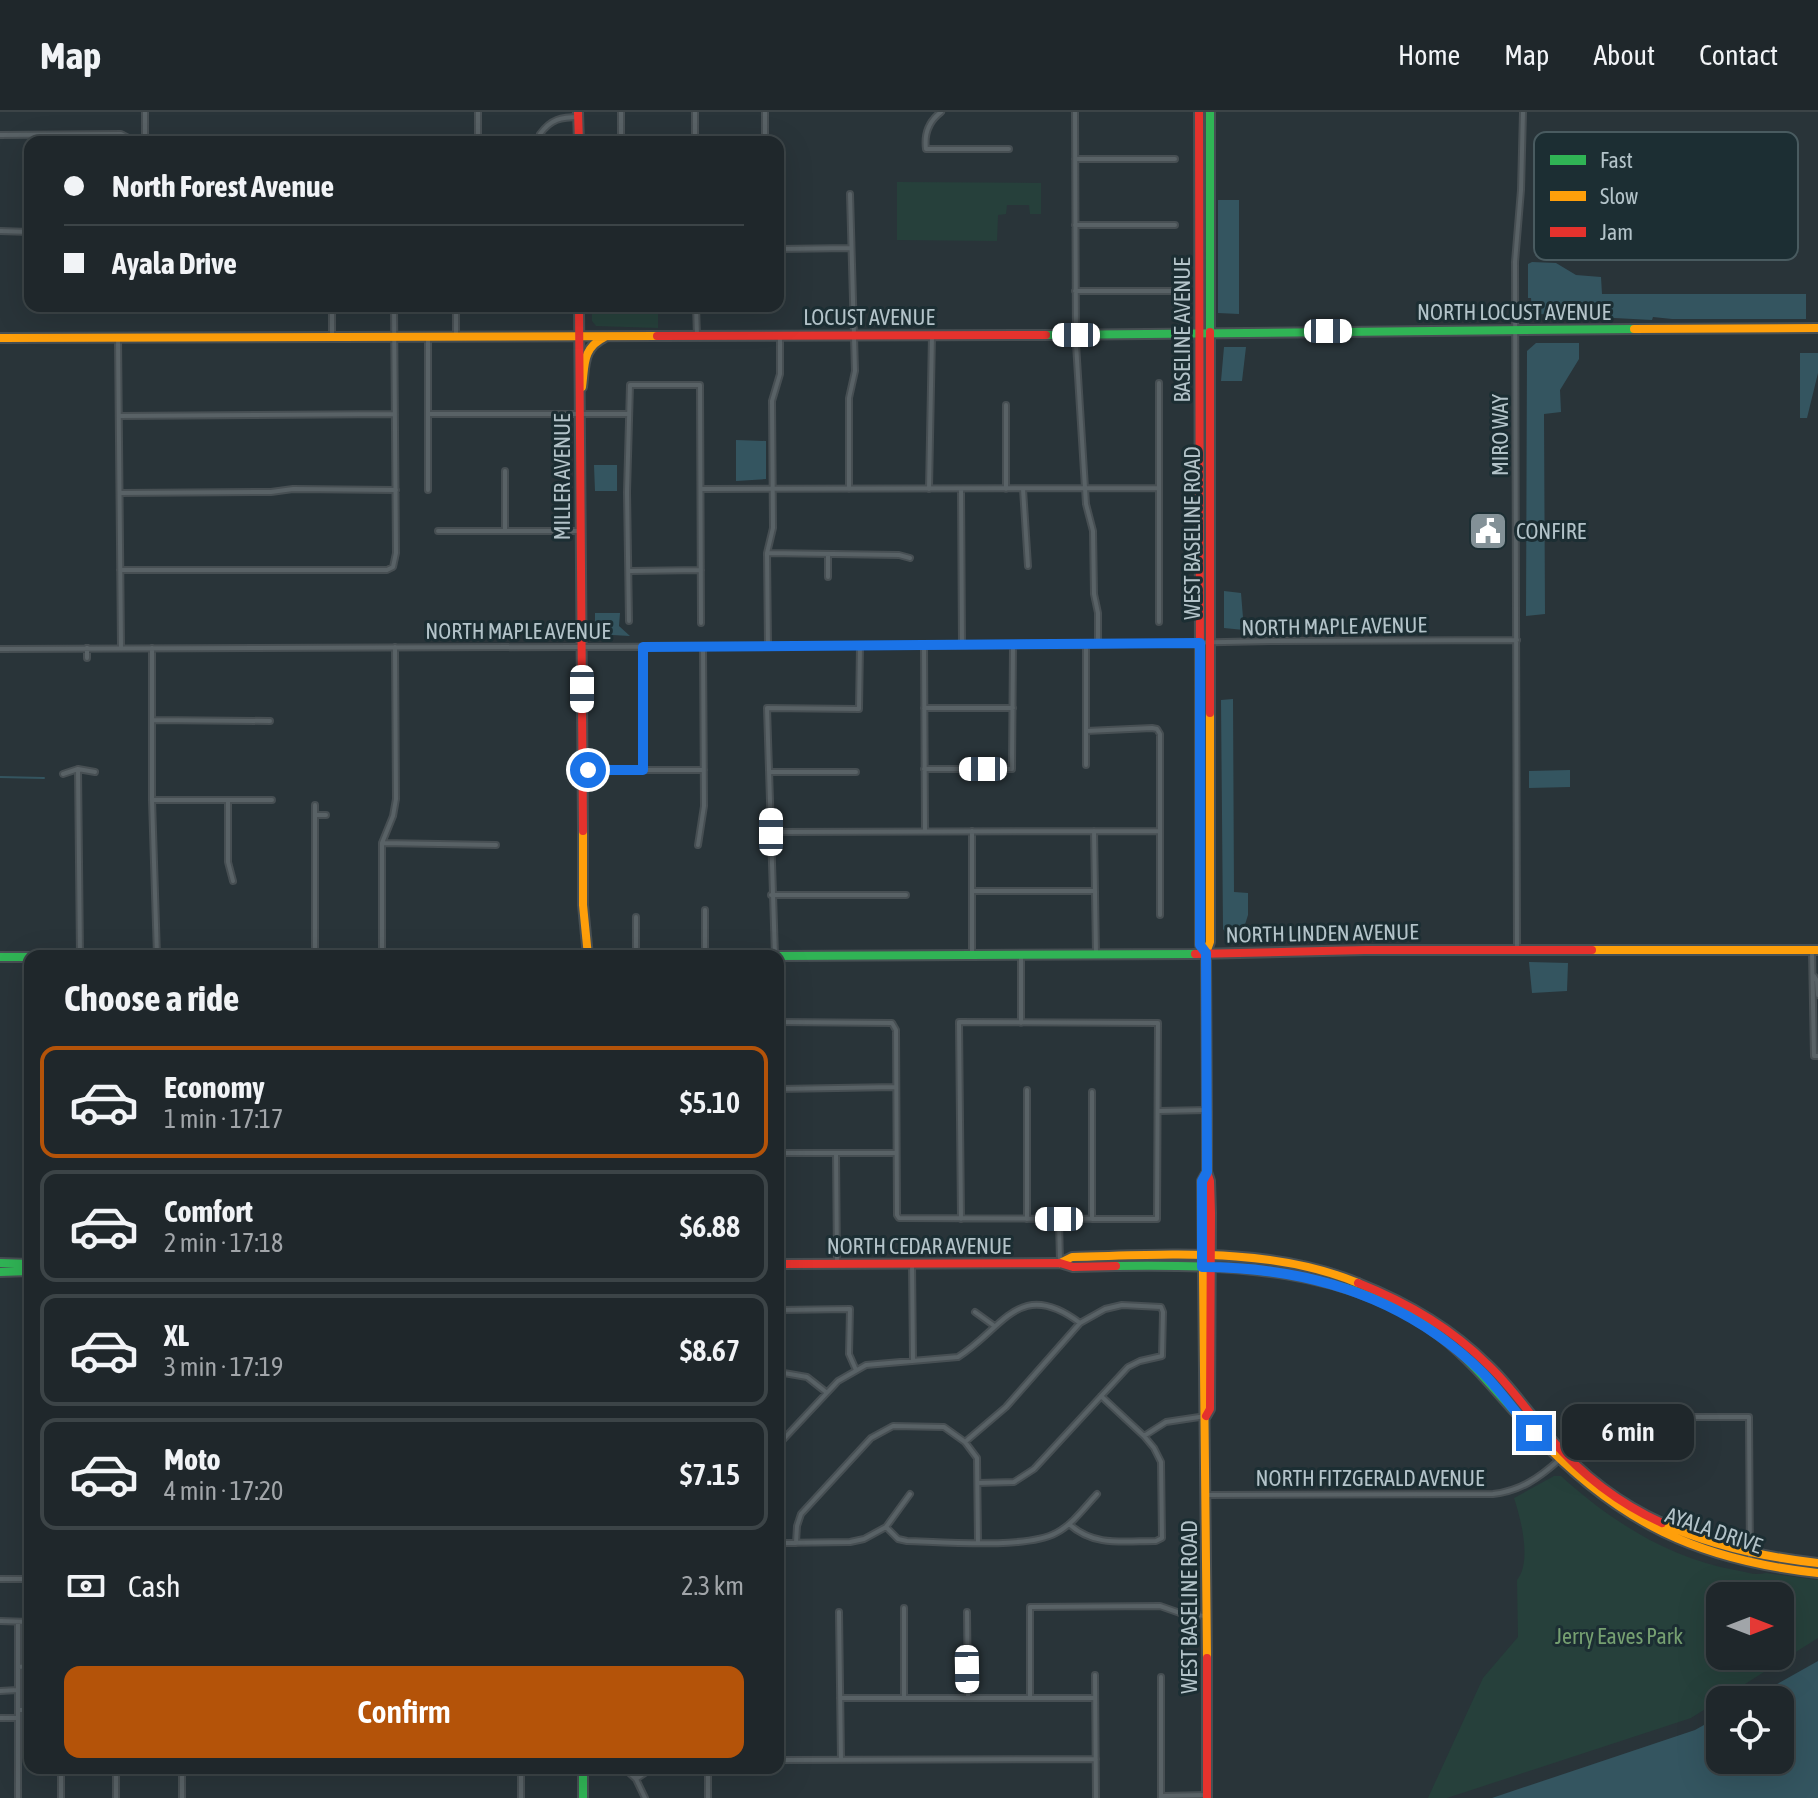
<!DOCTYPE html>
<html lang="en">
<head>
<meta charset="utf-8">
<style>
	body { margin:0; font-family:"Asap Condensed",sans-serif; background:#272f33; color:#f1f3f6; height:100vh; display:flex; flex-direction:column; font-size:30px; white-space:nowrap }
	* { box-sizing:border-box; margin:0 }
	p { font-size:26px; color:#a1a5a9 }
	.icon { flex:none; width:44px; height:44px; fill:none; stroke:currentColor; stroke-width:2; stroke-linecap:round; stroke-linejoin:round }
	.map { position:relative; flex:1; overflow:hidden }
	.side { position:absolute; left:24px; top:838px; width:760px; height:824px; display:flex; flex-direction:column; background:#1f272b; border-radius:16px; box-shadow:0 8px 32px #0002,0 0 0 2px #3c4447 }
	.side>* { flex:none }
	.top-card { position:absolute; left:24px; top:24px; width:760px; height:176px; border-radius:16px; box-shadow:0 8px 32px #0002,0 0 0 2px #3c4447; display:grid; align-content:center; height:176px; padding:0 40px; background:#1f272b }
	.needle { width:52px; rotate:90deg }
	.fabs { position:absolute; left:1706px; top:1470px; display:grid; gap:16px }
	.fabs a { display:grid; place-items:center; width:88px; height:88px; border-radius:16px; background:#1f272b; box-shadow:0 8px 32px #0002,0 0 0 2px #3c4447; font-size:40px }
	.end { position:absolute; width:36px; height:36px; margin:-18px; border:10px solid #1a73e8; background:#fff; box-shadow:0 0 0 4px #fff }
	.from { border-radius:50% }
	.bubble { position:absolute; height:56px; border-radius:16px; background:#1f272b; box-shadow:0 8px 32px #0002,0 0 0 2px #3c4447; font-size:26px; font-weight:600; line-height:56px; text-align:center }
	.car { position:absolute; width:24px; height:48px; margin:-24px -12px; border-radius:10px; box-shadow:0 0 6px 2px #0007; background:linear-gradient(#fff 24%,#345 0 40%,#fff 0 76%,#345 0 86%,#fff 0) }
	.top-card b { display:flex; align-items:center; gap:28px; height:76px; font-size:30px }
	.top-card b+b { border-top:2px solid #3c4447 }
	.top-card i { width:20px; height:20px; background:#f1f3f6 }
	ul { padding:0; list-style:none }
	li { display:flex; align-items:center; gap:24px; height:112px; margin:0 16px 12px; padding:0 24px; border:4px solid #3c4447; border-radius:16px }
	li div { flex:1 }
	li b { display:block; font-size:30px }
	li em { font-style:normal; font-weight:600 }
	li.on { border-color:#b45309 }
	li>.icon { width:72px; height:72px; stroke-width:1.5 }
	h2 { padding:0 40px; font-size:36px; line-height:96px }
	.pay { display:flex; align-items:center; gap:20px; height:88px; padding:0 40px; font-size:30px }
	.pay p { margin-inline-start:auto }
	.action { display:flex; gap:16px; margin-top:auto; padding:16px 40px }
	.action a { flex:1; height:92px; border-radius:16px; background:#b45309; color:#fff; font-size:32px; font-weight:600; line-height:92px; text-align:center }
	header { display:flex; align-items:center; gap:48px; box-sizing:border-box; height:112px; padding:0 40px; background:#1f272b; border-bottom:2px solid #3c4447 }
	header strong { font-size:38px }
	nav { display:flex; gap:44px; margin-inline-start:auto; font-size:28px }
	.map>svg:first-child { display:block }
</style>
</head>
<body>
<header>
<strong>Map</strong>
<nav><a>Home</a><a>Map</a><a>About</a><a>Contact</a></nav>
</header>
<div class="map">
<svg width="1818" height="1686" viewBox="0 0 1818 1686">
	<rect width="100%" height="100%" fill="#293439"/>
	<!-- green -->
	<path fill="#26403b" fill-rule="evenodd" d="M897,70L1041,71V102H1030L1029,93H1007L1006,102L998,103L997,129L897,128Z
		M592,194H658V216L596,214L592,209Z
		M1554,1364H1561C1609,1408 1670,1447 1735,1458C1746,1460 1756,1464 1766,1461L1818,1468V1526L1691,1606L1447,1686H1428L1483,1566L1518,1525L1517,1468C1532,1450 1521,1407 1514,1386ZM1780,1484V1544H1720V1484Z"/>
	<!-- water -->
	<path fill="#345560" d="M1218,88H1239V202L1218,201Z
		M1532,150L1556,151L1576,163L1601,165L1602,182H1806V207H1672L1653,205L1652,208L1539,202L1532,197L1531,186H1528V152Z
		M1536,231H1579V247L1560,278L1561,300L1544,302L1545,502L1526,504L1527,239Z
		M1224,235H1246L1242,269H1221Z
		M1800,241H1818V261L1807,306H1800Z
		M736,328L766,329V367L736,369Z
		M594,353H617V379H595Z
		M1224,479L1241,481L1244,518L1224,516Z
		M595,501H620L619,514L630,524L595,522Z
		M1233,587L1234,780L1248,781V803L1242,822L1226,821L1223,817L1221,588Z
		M1570,658V675L1529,676V659Z
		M1529,850L1568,851L1567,879L1532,881Z
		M1818,1549V1686H1492L1695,1618L1720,1604V1648H1780V1588H1749Z"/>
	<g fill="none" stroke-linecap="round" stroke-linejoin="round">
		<!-- stream -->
		<path stroke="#345560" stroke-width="2" d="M0,665L44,666"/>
		<!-- street casing -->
		<g stroke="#474f53" stroke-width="8">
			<path id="street" d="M478,0V30
				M621,0V30
				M695,0V30
				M765,0V30
				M941,0C928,10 924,22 926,37H1009
				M1075,0L1076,232L1086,392L1093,419L1094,482L1098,501V532
				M540,22C551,7 561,5 579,5
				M0,23L121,22L136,30
				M145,30V0
				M1075,47H1175
				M1075,113H1175
				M0,119L30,120
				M778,137L851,136
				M1075,179H1175
				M332,194V225
				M696,194L697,224
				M456,224V194
				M118,226L121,535
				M1159,271V510
				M1006,293V377
				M428,302H629
				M119,304L395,302
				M505,359V418
				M702,377L1159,376
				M849,377V286L855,259L850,82
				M929,377L932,223
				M961,377L962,533
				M1023,377L1028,454
				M428,378V224
				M120,381L271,380L293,377L396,378
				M438,419H581
				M767,441L899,443L910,446
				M120,458H387L393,455L396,441L394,194
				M630,459L701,458
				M828,465V442
				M629,509L627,380L630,273H700L701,511
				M768,534L767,441L773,416L772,289L780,262V224
				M924,534L925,719
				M643,535V658
				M152,536V688L157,844
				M0,537L1086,533L1271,529L1517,528
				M87,546V536
				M924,596H1013
				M152,608L270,609
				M1086,619L1152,616L1157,617L1160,622V803
				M1086,653V533
				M78,657L80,844
				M924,657H1012L1013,533
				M582,658H704
				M771,660H856
				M63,662L78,657L95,660
				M152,688H272
				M228,688V750L233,769
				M315,693V844
				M315,703H326
				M972,719V842
				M1094,719L1096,842
				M771,720L1159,719
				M382,731L496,733
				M698,733L704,694L703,534
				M972,779H1095
				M771,783H906
				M705,798V844
				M1517,839L1515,150L1521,78L1523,0
				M1812,839L1814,944H1818
				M382,844V731L393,704L396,687L395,535
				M636,844V805
				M775,844L767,596L859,597L860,534
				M1814,864L1817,869L1818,883
				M778,910L892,911L896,918L897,1103L899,1106C985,1106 1071,1107 1157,1107L1158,911L959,910L961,1107
				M1021,911V842
				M778,977L896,975
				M1092,980V1107
				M1159,999L1207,998
				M778,1041H896
				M836,1041L837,1151
				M1027,1107V978
				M1059,1107L1060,1151
				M912,1151L913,1249
				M778,1198L850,1197L849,1242L856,1258
				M975,1200L993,1213
				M778,1260L807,1265L826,1280
				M1144,1324L1166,1310L1206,1304
				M965,1330L1006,1295L1080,1211L1105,1197L1122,1193L1161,1195L1163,1200L1162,1244L1140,1249L1128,1255L1034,1357L1014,1370L978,1371
				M778,1333L838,1269L866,1253L958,1245C1003,1217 1019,1165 1080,1211
				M1566,1343L1594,1319L1635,1305H1749L1750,1450
				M910,1382L886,1415L898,1427L907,1429C943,1430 1027,1437 1056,1421C1072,1413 1085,1395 1097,1382
				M1207,1383L1493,1382C1520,1379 1539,1366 1559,1348
				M1069,1412C1094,1435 1124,1429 1156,1429L1162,1426L1161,1350L1154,1336L1144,1324L1101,1284
				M778,1431L850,1430L864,1427L886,1415
				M796,1431L797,1414L801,1402L871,1326L893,1314L944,1315L965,1330L977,1346L978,1430
				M0,1467H30
				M839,1500L841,1648
				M967,1500L968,1585
				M0,1509L30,1510
				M18,1555L30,1554
				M1095,1563L1096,1686
				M1161,1565V1686
				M0,1579L18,1578
				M904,1585V1496
				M1030,1585V1495L1160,1494L1180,1501L1205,1504
				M840,1586H1094
				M18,1598H30
				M0,1606H17
				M778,1648L1096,1647
				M182,1656V1686
				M521,1656V1686
				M624,1656L636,1667L645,1686
				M708,1656V1686
				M636,1667L652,1656
				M1162,1684L1207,1683
				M18,1686V1510
				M61,1686V1656
				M116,1686V1656"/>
		</g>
		<!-- fast casing -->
		<g stroke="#474f53" stroke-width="12">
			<path id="fast" d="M1210,0V220
				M1046,223L1634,217
				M1200,575V833L1206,841
				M309,844H331
				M586,844H691
				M778,844L1195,842
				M0,845H30
				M0,1151L30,1152
				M1116,1154C1227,1153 1351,1153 1443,1226C1478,1254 1505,1291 1536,1323
				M0,1160L30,1159
				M583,1656V1686"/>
		</g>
		<!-- slow casing -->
		<g stroke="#474f53" stroke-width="12">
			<path id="slow" d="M1634,217L1818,216
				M0,226L657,224
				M582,275C585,253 582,236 605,225
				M583,719V793L588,844
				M1592,838H1818
				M1207,999L1206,841L1210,830V601
				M1060,1151L1072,1145C1166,1143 1270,1134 1358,1171
				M1536,1323C1620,1411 1698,1448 1818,1461
				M1662,1411C1712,1434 1764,1445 1818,1451
				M1207,1546L1202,1069L1207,1060"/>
		</g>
		<!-- jam casing -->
		<g stroke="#474f53" stroke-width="12">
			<path id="jam" d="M578,0L579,30
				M1199,0L1200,575
				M579,194L583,719
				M1210,220V601
				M657,224L1046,223
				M1195,842L1365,838H1592
				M778,1152L1060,1151L1073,1155L1116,1154
				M1358,1171C1406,1190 1450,1215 1487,1252C1511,1274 1529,1302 1551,1327C1581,1362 1620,1392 1662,1411
				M1206,1304L1210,1297L1211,1101L1210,1069L1207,1060V999
				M1207,1546V1686"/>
		</g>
		<!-- street -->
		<use href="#street" stroke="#596266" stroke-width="4"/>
		<!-- fast -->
		<use href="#fast" stroke="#30b455" stroke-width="8"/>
		<!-- slow -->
		<use href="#slow" stroke="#ff9f0a" stroke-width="8"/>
		<!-- jam -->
		<use href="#jam" stroke="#e5322d" stroke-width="8"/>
	</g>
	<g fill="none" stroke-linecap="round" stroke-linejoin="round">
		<!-- route -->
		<path stroke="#1a73e8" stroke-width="10" d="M588,658H643V535L1200,531V833L1206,841L1207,1060L1202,1069V1155C1308,1155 1405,1185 1482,1260C1501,1279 1516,1302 1534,1321"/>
	</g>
	<!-- icons -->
	<defs>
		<g id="civic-square" transform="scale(2)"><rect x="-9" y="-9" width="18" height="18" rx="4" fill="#839197" stroke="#1c2e33"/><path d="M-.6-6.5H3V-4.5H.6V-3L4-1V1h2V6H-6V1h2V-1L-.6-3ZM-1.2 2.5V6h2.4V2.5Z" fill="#fff"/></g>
	</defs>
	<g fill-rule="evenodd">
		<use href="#civic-square" x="1488" y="419"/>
	</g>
	<g text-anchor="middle" stroke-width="6" stroke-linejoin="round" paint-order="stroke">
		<!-- street labels -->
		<g font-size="22" fill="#b3c3c9" stroke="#1c2e33">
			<text x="1514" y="208">NORTH LOCUST AVENUE</text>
			<text x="869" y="213">LOCUST AVENUE</text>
			<text transform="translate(1182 218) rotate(-90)" y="8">BASELINE AVENUE</text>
			<text transform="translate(1500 323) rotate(-90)" y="8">MIRO WAY</text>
			<text transform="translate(562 365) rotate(-90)" y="8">MILLER AVENUE</text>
			<text transform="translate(1192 421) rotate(-90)" y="8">WEST BASELINE ROAD</text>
			<text transform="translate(1334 514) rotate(-1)" y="8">NORTH MAPLE AVENUE</text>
			<text x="518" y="527">NORTH MAPLE AVENUE</text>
			<text transform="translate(1322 821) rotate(-1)" y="8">NORTH LINDEN AVENUE</text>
			<text x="919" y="1142">NORTH CEDAR AVENUE</text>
			<text x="1370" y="1374">NORTH FITZGERALD AVENUE</text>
			<text transform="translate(1714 1418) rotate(19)" y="8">AYALA DRIVE</text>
			<text transform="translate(1189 1495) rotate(-90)" y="8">WEST BASELINE ROAD</text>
		</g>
		<!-- poi labels -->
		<g font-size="22" fill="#b3c3c9" stroke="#1c2e33" text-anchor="start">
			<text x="1516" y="427">CONFIRE</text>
		</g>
		<!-- park labels -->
		<g font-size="22" fill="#76a071" stroke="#1c2e33">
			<text x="1619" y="1532">Jerry Eaves Park</text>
		</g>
	</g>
	<!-- legend -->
	<rect x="1534" y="20" width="264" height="128" rx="12" fill="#1c2e33" stroke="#495b60" stroke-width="2"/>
	<rect x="1550" y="43" width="36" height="10" fill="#30b455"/>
	<rect x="1550" y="79" width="36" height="10" fill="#ff9f0a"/>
	<rect x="1550" y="115" width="36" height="10" fill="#e5322d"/>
	<g font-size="22" fill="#b3c3c9">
		<text x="1600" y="56">Fast</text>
		<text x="1600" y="92">Slow</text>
		<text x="1600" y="128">Jam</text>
	</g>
</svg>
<div class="fabs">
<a><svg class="needle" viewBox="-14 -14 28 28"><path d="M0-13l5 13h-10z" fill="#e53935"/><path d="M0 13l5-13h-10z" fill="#a1a5a9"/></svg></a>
<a><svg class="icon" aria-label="locate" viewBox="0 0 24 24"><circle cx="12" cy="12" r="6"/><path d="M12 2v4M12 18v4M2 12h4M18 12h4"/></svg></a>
</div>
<i class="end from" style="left:588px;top:658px"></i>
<i class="end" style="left:1534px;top:1321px"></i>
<div class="bubble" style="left:1562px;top:1292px;width:132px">6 min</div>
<i class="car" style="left:1328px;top:219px;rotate:90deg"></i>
<i class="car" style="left:1076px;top:223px;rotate:270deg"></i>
<i class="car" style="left:582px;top:577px;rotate:180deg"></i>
<i class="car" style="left:983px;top:657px;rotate:270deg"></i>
<i class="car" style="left:771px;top:720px;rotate:0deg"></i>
<i class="car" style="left:1059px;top:1107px;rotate:270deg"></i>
<i class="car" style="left:967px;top:1557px;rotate:179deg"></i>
<div class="top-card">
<b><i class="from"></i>North Forest Avenue</b>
<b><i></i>Ayala Drive</b>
</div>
<section class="side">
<h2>Choose a ride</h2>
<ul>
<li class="on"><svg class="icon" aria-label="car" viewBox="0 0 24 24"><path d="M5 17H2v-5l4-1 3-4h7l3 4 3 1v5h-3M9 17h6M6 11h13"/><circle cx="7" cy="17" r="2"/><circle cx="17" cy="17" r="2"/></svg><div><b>Economy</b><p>1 min · 17:17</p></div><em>$5.10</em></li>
<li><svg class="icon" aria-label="car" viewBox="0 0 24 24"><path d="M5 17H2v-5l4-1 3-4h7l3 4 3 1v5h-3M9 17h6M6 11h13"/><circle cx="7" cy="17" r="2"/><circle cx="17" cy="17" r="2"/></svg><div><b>Comfort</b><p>2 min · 17:18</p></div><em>$6.88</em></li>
<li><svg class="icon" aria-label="car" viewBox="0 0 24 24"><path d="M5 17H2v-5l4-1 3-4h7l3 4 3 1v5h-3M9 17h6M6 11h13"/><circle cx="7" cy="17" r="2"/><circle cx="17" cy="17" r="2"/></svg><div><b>XL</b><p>3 min · 17:19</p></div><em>$8.67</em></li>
<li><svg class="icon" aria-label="car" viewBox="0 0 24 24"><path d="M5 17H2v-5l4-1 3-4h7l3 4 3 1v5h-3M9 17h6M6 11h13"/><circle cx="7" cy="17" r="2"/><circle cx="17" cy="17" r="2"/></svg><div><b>Moto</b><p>4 min · 17:20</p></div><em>$7.15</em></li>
</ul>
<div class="pay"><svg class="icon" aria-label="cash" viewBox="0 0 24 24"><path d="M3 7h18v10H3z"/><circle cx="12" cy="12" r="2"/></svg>Cash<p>2.3 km</p></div>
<div class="action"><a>Confirm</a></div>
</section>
</div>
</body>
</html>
